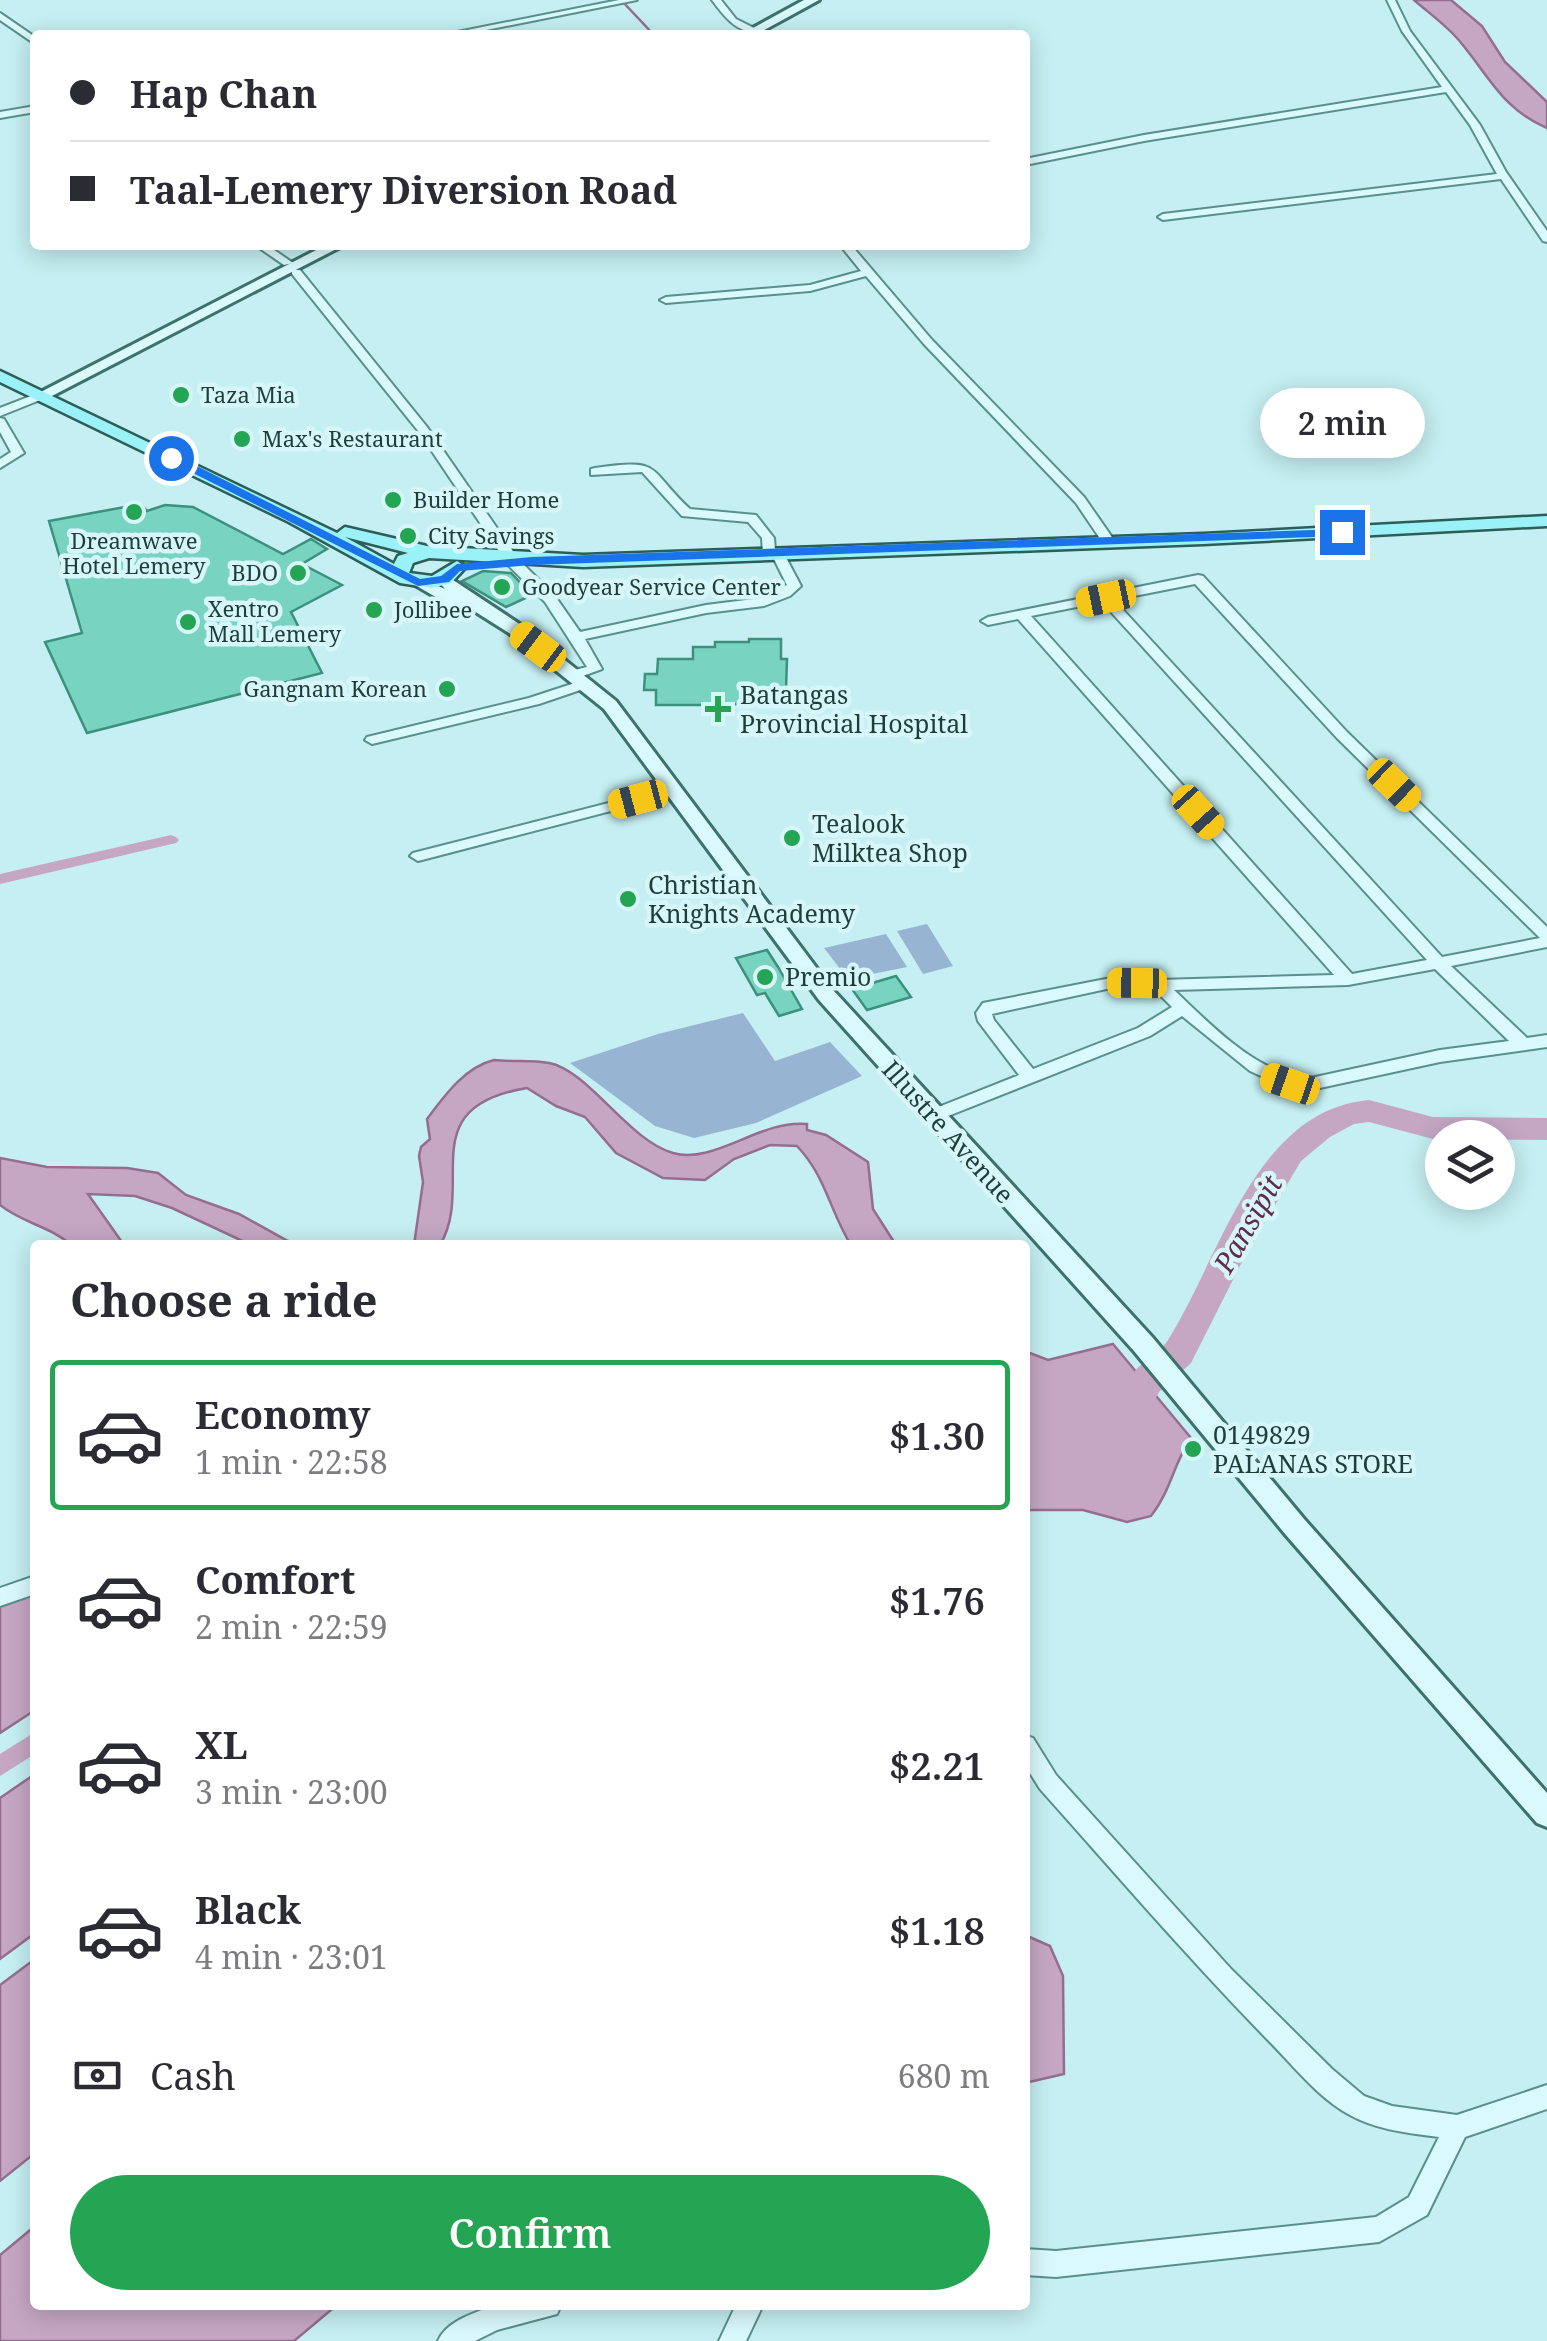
<!DOCTYPE html>
<html lang="en">
<head>
<meta charset="utf-8">
<style>
	body { margin:0; font-family:"Noto Serif",serif; background:#f7f7f7; color:#2b2b33; height:100vh; display:flex; flex-direction:column; font-size:38px; white-space:nowrap }
	* { box-sizing:border-box; margin:0 }
	p { font-size:32px; color:#7c7c81 }
	.icon { flex:none; width:55px; height:55px; fill:none; stroke:currentColor; stroke-width:2; stroke-linecap:round; stroke-linejoin:round }
	.map { position:relative; flex:1; overflow:hidden }
	.drawer { position:absolute; left:30px; top:1240px; width:1000px; height:1070px; display:flex; flex-direction:column; background:#fff; border-radius:10px; box-shadow:0 5px 25px #0003 }
	.drawer>* { flex:none }
	.guide { position:absolute; left:30px; top:30px; width:1000px; height:220px; border-radius:10px; box-shadow:0 5px 25px #0003; display:grid; align-content:center; height:220px; padding:0 40px; background:#fff }
	.buttons { position:absolute; left:1425px; top:1120px; display:grid; gap:20px }
	.buttons a { display:grid; place-items:center; width:90px; height:90px; border-radius:50%; background:#fff; box-shadow:0 5px 25px #0003; font-size:50px }
	.end { position:absolute; width:45px; height:45px; margin:-22px; border:12px solid #1a73e8; background:#fff; box-shadow:0 0 0 5px #fff }
	.from { border-radius:50% }
	.bubble { position:absolute; height:70px; border-radius:35px; background:#fff; box-shadow:0 5px 25px #0003; font-size:32px; font-weight:600; line-height:70px; text-align:center }
	.car { position:absolute; width:30px; height:60px; margin:-30px -15px; border-radius:12px; box-shadow:0 0 8px 2px #0007; background:linear-gradient(#f5c518 24%,#345 0 40%,#f5c518 0 76%,#345 0 86%,#f5c518 0) }
	.guide b { display:flex; align-items:center; gap:35px; height:95px; font-size:38px }
	.guide b+b { border-top:2px solid #e1e1e2 }
	.guide i { width:25px; height:25px; background:#2b2b33 }
	ul { padding:0; list-style:none }
	li { display:flex; align-items:center; gap:30px; height:150px; margin:0 20px 15px; padding:0 20px; border:5px solid transparent; border-radius:10px }
	li div { flex:1 }
	li b { display:block; font-size:38px }
	li em { font-style:normal; font-weight:600 }
	li.selected { border-color:#23a553 }
	li>.icon { width:90px; height:90px; stroke-width:1.5 }
	h2 { padding:0 40px; font-size:45px; line-height:120px }
	.pay { display:flex; align-items:center; gap:25px; height:110px; padding:0 40px; font-size:38px }
	.pay p { margin-inline-start:auto }
	.primary-button { display:flex; gap:20px; margin-top:auto; padding:20px 40px }
	.primary-button a { flex:1; height:115px; border-radius:60px; background:#23a553; color:#fff; font-size:40px; font-weight:600; line-height:115px; text-align:center }
	.map>svg:first-child { display:block }
</style>
</head>
<body>
<div class="map">
<svg width="1547" height="2341" viewBox="0 0 1547 2341">
	<rect width="100%" height="100%" fill="#c5eff2"/>
	<!-- green -->
	<path fill="#97b5d2" d="M927,924L953,966L923,974L897,931Z
		M886,934L907,967L848,979L824,948Z
		M743,1013L775,1061L830,1042L862,1076L756,1123L694,1138L655,1126L570,1063L658,1034Z"/>
	<!-- water -->
	<path fill="#c5a7c3" stroke="#956d90" stroke-width="2.5" d="M1414,0H1451L1482,26L1505,62L1547,102V128C1504,110 1490,78 1462,44C1449,27 1430,14 1414,0Z
		M494,1060C512,1062 532,1060 549,1063C588,1070 629,1141 673,1153C714,1165 761,1119 807,1124V1130L826,1135L868,1162L873,1209L896,1245H851C829,1210 827,1178 797,1146L770,1145L734,1159L705,1180L663,1178L616,1153L585,1117L556,1106L527,1088C411,1107 476,1185 440,1245H414L423,1182L419,1156L421,1147L430,1139L427,1119C445,1095 465,1067 494,1060Z
		M0,1158L47,1167L127,1168L158,1173L186,1195L239,1214L288,1241L304,1245H251L172,1208L135,1196L88,1194L124,1245H71C50,1226 22,1223 0,1205Z
		M1113,1344L1191,1438C1173,1464 1172,1489 1151,1516L1127,1522L1083,1510H1025V1351L1048,1360Z
		M35,1589V1710L0,1733V1601Z
		M35,1774V1933L0,1959V1798Z
		M1025,1935L1050,1946L1063,1976L1064,2074L1025,2083Z
		M35,1959V2153L0,2181V1985Z
		M35,2226V2305H337L294,2341H0V2255Z"/>
	<g fill="none" stroke-linecap="round" stroke-linejoin="round">
		<!-- stream -->
		<path stroke="#956d90" stroke-width="2.5" d="M621,0L654,35"/>
		<!-- canal -->
		<path fill="#c5a7c3" fill-rule="evenodd" d="M171,835L176,837L179,840L176,843L0,884V874Z
			M35,1732V1754L0,1776V1754Z"/>
		<!-- river -->
		<path fill="#c5a7c3" fill-rule="evenodd" d="M1369,1100L1433,1117L1547,1118V1140L1433,1139L1369,1122L1354,1124L1330,1137L1301,1161L1245,1256L1191,1363L1159,1392L1140,1428L1127,1433L1114,1428L1109,1418C1117,1403 1124,1384 1135,1371C1144,1360 1160,1353 1168,1340C1220,1258 1255,1110 1369,1100Z"/>
	</g>
	<!-- building -->
	<path fill="#78d4c1" stroke="#3c917e" stroke-width="2.5" d="M141,504L147,511L165,505L193,507L283,554L311,539L327,549L302,564L342,585L291,612L322,673L87,733L45,642L82,633L49,521Z
		M483,571L511,573L532,595L506,607L462,581Z
		M749,639H781V659H787L786,689L733,705H656V690H644L645,674H657L658,659H693V647H715V642H749Z
		M767,950L778,967L802,1009L779,1016L765,993L757,995L736,958Z
		M896,976L911,997L867,1010L852,989Z"/>
	<g fill="none" stroke-linecap="round" stroke-linejoin="round">
		<!-- street casing -->
		<g stroke="#59908b" stroke-width="4">
			<path id="street" d="M619,0H637L461,35H442Z
				M712,0H721L736,19L756,29V33C735,31 724,16 712,0Z
				M1387,0H1395L1410,31L1480,125L1506,172L1547,231V242L1543,241L1501,179L1163,220L1158,217L1163,214L1497,174L1470,125L1446,92L1144,141L1025,165V159L1144,135L1442,87L1402,31Z
				M0,13L35,37V44L0,20Z
				M35,106V112L0,118V112Z
				M255,245H267L293,263L284,265Z
				M840,245H851L932,340L1084,497L1116,543L1115,546H1105L1076,503L924,344L866,276L810,291L666,303L660,300L666,297L810,285L861,271Z
				M292,270H300L427,427L519,560L555,596L580,632L706,605L762,598L787,585L773,557L763,554L762,538L748,522L682,516L642,472L591,475V469L595,468C664,458 646,468 690,509L756,515L774,538L775,550H782L801,586L790,596L764,606L706,613L585,639L602,669L580,677H570V671L587,667L545,602L509,566L419,432L292,274Z
				M41,392L47,396L45,398L0,416V408Z
				M0,418L4,419L24,453L0,468V459L11,452L0,432Z
				M1198,575L1203,576L1347,732L1547,927V947L1451,966L1527,1038L1547,1035V1047L1440,1062L1306,1091L1283,1086L1250,1071L1182,1016L1150,1036L938,1120H926L923,1116L926,1112L1019,1075L978,1021L976,1013L983,1003L1111,978L1159,980L1334,975L1018,619L988,625L981,621L988,617ZM1195,584L1337,738L1540,938L1442,957L1114,600ZM1102,602L1427,960L1352,974L1031,616ZM1435,969L1509,1041L1440,1050L1306,1079C1254,1071 1211,1025 1174,990L1348,985ZM1111,988L1155,990L1172,1007L1138,1028L1033,1069L994,1020L992,1014Z
				M587,679L594,683L592,686L539,704L372,744L365,740L367,737L529,698Z
				M675,786L682,790L680,793L418,861L410,856L413,853Z
				M35,1576V1594L0,1606V1588Z
				M1025,1735L1033,1738L1056,1775L1231,1969L1332,2069L1364,2096L1392,2106L1457,2115L1547,2085V2109L1465,2137L1427,2215L1379,2242L1056,2277L1025,2275V2249L1056,2251L1376,2217L1409,2197L1439,2137C1409,2133 1377,2130 1350,2115C1318,2098 1292,2064 1266,2038C1188,1958 1115,1873 1040,1789L1025,1765Z
				M496,2305H561L557,2314L497,2330L475,2341H438C446,2321 476,2312 496,2305Z
				M736,2305H763L746,2341H719Z"/>
		</g>
		<!-- secondary casing -->
		<g stroke="#3c726b" stroke-width="6">
			<path id="secondary" d="M804,0H819L755,35H740Z
				M326,245H344L46,399L33,396Z
				M444,574L521,625L616,701L833,990L1152,1337L1304,1519L1547,1793V1827L1537,1823L1286,1535L1134,1351L819,1000L604,709L509,633L471,609L458,610L410,582L418,577L445,589L436,579Z"/>
		</g>
		<!-- primary casing -->
		<g stroke="#2d5d56" stroke-width="5">
			<path id="primary" d="M0,371L337,533L345,527L427,546L583,555L1203,534L1547,516V526L1203,544L583,567L429,558L413,563L409,573L432,576L457,561L466,567L451,583L432,588L400,583L289,522L0,382ZM345,537L408,553L398,556L394,564Z"/>
		</g>
		<!-- street -->
		<use href="#street" fill="#daf9fc" fill-rule="evenodd"/>
		<!-- secondary -->
		<use href="#secondary" fill="#daf9fc" fill-rule="evenodd"/>
		<!-- primary -->
		<use href="#primary" fill="#9af2f8" fill-rule="evenodd"/>
	</g>
	<!-- route -->
	<path fill="#1a73e8" d="M167,455H175L420,579L441,576L457,564L532,557L1342,529L1348,532L1342,536L532,565L460,571L449,582L418,586L167,460Z"/>
	<!-- markers -->
	<g fill="#23a553" stroke="#d6f6f9" stroke-width="4">
		<circle cx="181" cy="395" r="10"/>
		<circle cx="242" cy="439" r="10"/>
		<circle cx="393" cy="500" r="10"/>
		<circle cx="134" cy="512" r="10"/>
		<circle cx="408" cy="536" r="10"/>
		<circle cx="298" cy="573" r="10"/>
		<circle cx="502" cy="587" r="10"/>
		<circle cx="374" cy="610" r="10"/>
		<circle cx="188" cy="622" r="10"/>
		<circle cx="447" cy="689" r="10"/>
		<path d="M713 694h10v10h10v10h-10v10h-10v-10h-10v-10h10z"/>
		<circle cx="792" cy="838" r="10"/>
		<circle cx="628" cy="899" r="10"/>
		<circle cx="765" cy="977" r="10"/>
		<circle cx="1193" cy="1449" r="10"/>
	</g>
	<g text-anchor="middle" stroke-width="9" stroke-linejoin="round" paint-order="stroke">
		<!-- far-poi labels -->
		<g font-size="22" fill="#1e3e3a" stroke="#d6f6f9" text-anchor="start">
			<text x="201" y="403">Taza Mia</text>
			<text x="262" y="447">Max's Restaurant</text>
			<text x="413" y="508">Builder Home</text>
			<text x="428" y="544">City Savings</text>
			<text x="134" y="549" text-anchor="middle">Dreamwave<tspan x="134" dy="25">Hotel Lemery</tspan></text>
			<text x="278" y="581" text-anchor="end">BDO</text>
			<text x="522" y="595">Goodyear Service Center</text>
			<text x="208" y="617">Xentro<tspan x="208" dy="25">Mall Lemery</tspan></text>
			<text x="394" y="618">Jollibee</text>
			<text x="427" y="697" text-anchor="end">Gangnam Korean</text>
		</g>
		<!-- poi labels -->
		<g font-size="25" fill="#1e3e3a" stroke="#d6f6f9" text-anchor="start">
			<text x="740" y="704">Batangas<tspan x="740" dy="29">Provincial Hospital</tspan></text>
			<text x="812" y="833">Tealook<tspan x="812" dy="29">Milktea Shop</tspan></text>
			<text x="648" y="894">Christian<tspan x="648" dy="29">Knights Academy</tspan></text>
			<text x="785" y="986">Premio</text>
			<text x="1213" y="1444">0149829<tspan x="1213" dy="29">PALANAS STORE</tspan></text>
		</g>
		<!-- street labels -->
		<g font-size="25" fill="#1e3e3a" stroke="#d6f6f9">
			<text transform="translate(948 1132) rotate(48)" y="9">Illustre Avenue</text>
		</g>
		<!-- water labels -->
		<g font-size="28" font-style="italic" fill="#5f2c4f" stroke="#d6f6f9">
			<text transform="translate(1248 1224) rotate(-60)" y="10">Pansipit</text>
		</g>
	</g>
</svg>
<div class="buttons">
<a><svg class="icon" aria-label="layers" viewBox="0 0 24 24"><path d="M12 4l9 5-9 5-9-5zM3 14l9 5 9-5"/></svg></a>
</div>
<i class="end from" style="left:171px;top:458px"></i>
<i class="end" style="left:1342px;top:532px"></i>
<div class="bubble" style="left:1260px;top:388px;width:165px">2 min</div>
<i class="car" style="left:1106px;top:598px;rotate:258deg"></i>
<i class="car" style="left:538px;top:647px;rotate:307deg"></i>
<i class="car" style="left:1394px;top:785px;rotate:134deg"></i>
<i class="car" style="left:638px;top:799px;rotate:255deg"></i>
<i class="car" style="left:1198px;top:812px;rotate:138deg"></i>
<i class="car" style="left:1137px;top:983px;rotate:271deg"></i>
<i class="car" style="left:1290px;top:1084px;rotate:289deg"></i>
<div class="guide">
<b><i class="from"></i>Hap Chan</b>
<b><i></i>Taal-Lemery Diversion Road</b>
</div>
<section class="drawer">
<h2>Choose a ride</h2>
<ul>
<li class="selected"><svg class="icon" aria-label="car" viewBox="0 0 24 24"><path d="M5 17H2v-5l4-1 3-4h7l3 4 3 1v5h-3M9 17h6M6 11h13"/><circle cx="7" cy="17" r="2"/><circle cx="17" cy="17" r="2"/></svg><div><b>Economy</b><p>1 min · 22:58</p></div><em>$1.30</em></li>
<li><svg class="icon" aria-label="car" viewBox="0 0 24 24"><path d="M5 17H2v-5l4-1 3-4h7l3 4 3 1v5h-3M9 17h6M6 11h13"/><circle cx="7" cy="17" r="2"/><circle cx="17" cy="17" r="2"/></svg><div><b>Comfort</b><p>2 min · 22:59</p></div><em>$1.76</em></li>
<li><svg class="icon" aria-label="car" viewBox="0 0 24 24"><path d="M5 17H2v-5l4-1 3-4h7l3 4 3 1v5h-3M9 17h6M6 11h13"/><circle cx="7" cy="17" r="2"/><circle cx="17" cy="17" r="2"/></svg><div><b>XL</b><p>3 min · 23:00</p></div><em>$2.21</em></li>
<li><svg class="icon" aria-label="car" viewBox="0 0 24 24"><path d="M5 17H2v-5l4-1 3-4h7l3 4 3 1v5h-3M9 17h6M6 11h13"/><circle cx="7" cy="17" r="2"/><circle cx="17" cy="17" r="2"/></svg><div><b>Black</b><p>4 min · 23:01</p></div><em>$1.18</em></li>
</ul>
<div class="pay"><svg class="icon" aria-label="cash" viewBox="0 0 24 24"><path d="M3 7h18v10H3z"/><circle cx="12" cy="12" r="2"/></svg>Cash<p>680 m</p></div>
<div class="primary-button"><a>Confirm</a></div>
</section>
</div>
</body>
</html>
